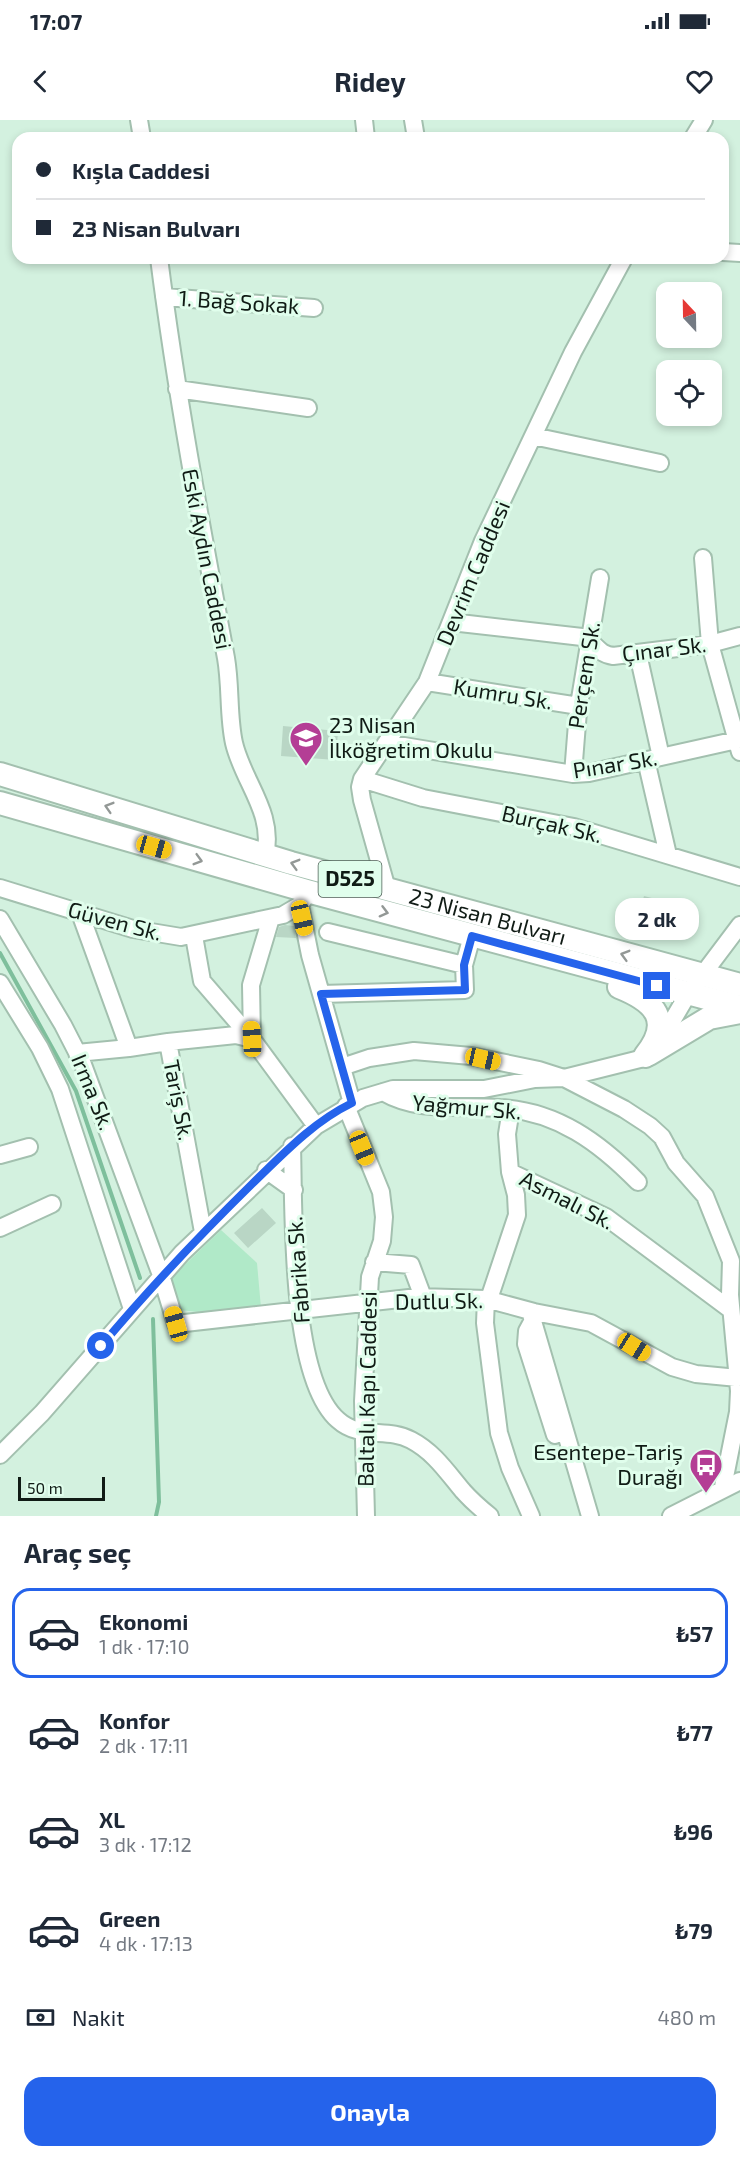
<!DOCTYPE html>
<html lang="tr">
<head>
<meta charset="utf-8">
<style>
	body { margin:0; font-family:"Exo 2",sans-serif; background:#f2f2f3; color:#1f2937; height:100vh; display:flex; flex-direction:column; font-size:22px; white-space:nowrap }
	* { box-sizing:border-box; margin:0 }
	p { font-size:20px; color:#747a83 }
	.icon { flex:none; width:33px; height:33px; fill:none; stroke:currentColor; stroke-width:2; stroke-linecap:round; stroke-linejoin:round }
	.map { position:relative; height:1396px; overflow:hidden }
	.details { display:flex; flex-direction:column; background:#fff; flex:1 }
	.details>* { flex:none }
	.banner { position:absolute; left:12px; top:12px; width:717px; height:132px; border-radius:18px; box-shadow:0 3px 9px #0003; display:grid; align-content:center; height:132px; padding:0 24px; background:#fff }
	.needle { width:39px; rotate:338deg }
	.fabs { position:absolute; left:656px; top:162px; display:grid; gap:12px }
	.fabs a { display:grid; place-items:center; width:66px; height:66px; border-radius:12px; background:#fff; box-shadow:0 3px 9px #0003; font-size:30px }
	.scale { position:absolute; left:18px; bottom:15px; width:87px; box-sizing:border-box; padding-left:6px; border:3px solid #101b15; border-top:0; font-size:16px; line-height:21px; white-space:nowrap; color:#101b15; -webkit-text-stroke:4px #e0feec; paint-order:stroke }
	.end { position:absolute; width:27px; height:27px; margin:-14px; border:8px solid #2563eb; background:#fff; box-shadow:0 0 0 3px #fff }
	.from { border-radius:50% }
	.bubble { position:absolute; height:42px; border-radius:18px; background:#fff; box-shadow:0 3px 9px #0003; font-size:20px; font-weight:700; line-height:42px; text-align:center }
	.car { position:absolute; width:18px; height:36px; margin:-18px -9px; border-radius:8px; box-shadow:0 0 4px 2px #0007; background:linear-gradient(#f5c518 24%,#345 0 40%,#f5c518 0 76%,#345 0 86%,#f5c518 0) }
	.banner b { display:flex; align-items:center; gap:21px; height:57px; font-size:22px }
	.banner b+b { border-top:2px solid #e0e1e3 }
	.banner i { width:15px; height:15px; background:#1f2937 }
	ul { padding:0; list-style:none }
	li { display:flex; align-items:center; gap:18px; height:90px; margin:0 12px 9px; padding:0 12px; border:3px solid transparent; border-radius:18px }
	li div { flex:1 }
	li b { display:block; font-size:22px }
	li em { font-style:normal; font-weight:700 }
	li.active { border-color:#2563eb }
	li>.icon { width:54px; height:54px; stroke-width:1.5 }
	h2 { padding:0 24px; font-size:27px; line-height:72px }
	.pay { display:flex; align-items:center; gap:15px; height:66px; padding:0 24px; font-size:22px }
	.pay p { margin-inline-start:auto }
	.cta { display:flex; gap:12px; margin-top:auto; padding:12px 24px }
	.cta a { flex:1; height:69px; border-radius:18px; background:#2563eb; color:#fff; font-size:24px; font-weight:700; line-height:69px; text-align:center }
	.status { display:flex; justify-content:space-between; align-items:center; height:42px; padding:0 30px; background:#fff; direction:ltr }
	.status svg { height:16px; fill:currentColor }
	header { display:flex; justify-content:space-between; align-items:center; height:78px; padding:0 24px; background:#fff; font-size:27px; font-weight:700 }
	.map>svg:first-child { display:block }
</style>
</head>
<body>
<div class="status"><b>17:07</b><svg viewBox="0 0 49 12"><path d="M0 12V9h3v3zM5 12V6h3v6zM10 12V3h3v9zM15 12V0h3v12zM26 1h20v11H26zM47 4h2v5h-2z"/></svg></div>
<header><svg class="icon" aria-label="back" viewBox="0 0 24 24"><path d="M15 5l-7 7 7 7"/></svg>Ridey<svg class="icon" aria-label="heart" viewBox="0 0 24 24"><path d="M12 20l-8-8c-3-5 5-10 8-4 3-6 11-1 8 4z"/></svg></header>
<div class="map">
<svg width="740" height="1396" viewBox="0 0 740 1396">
	<rect width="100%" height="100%" fill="#d3f1df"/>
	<!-- green -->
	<path fill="#b0e9c8" d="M221,1110L257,1143L261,1188L198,1192L180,1190L170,1159Z"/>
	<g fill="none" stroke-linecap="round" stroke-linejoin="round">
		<!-- stream -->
		<path stroke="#7ebf9c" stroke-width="4" d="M0,833L76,971L140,1158
			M153,1199L159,1382L156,1396"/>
	</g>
	<!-- building -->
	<path fill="#b9d6c5" d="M283,606L338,611L336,640L281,636Z
		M644,776L671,783L663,811L636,803Z
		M285,805L294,806L296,818L276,817L279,807Z
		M262,1088L276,1103L248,1128L234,1113Z"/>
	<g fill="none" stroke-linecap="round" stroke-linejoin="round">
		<!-- minor casing -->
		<g stroke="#a3c0af" stroke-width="20">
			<path id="minor" d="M139,0L142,18
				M364,0L366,18
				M413,0L416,18
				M693,18L704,0
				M723,132L740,133
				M159,138C176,272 201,405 226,538C231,567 228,596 234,623C243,662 275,693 265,735
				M164,177L314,188
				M177,269L308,288
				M533,316L660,343
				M703,438L710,524L740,632
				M451,502L582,517C596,522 597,534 613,536L710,524L740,516
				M638,534L661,637
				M427,562L579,586
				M386,623L573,654L589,653L737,620
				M646,640L668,735
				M573,654L578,591L600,458
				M362,659L423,678L574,707L740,757
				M0,768L133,809L181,817L283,795L300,785
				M387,769L362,680L360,667L362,659L427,562L483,421L573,232L624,138
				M304,779L300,785L310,835L352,983
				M80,793L129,928L168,922L203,1112
				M271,798L251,865L252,919L316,1006
				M0,799L63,905L82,942L161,1155L176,1204L418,1177L486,1179L534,1192L591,1203L672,1247L696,1254L738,1258
				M328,812L464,845L472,816
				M194,816L202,861L252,919
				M0,863L40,928L60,969L132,1189
				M321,874L465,870L464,845
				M168,922L236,915L252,919
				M77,933L129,928
				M342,947L369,938L414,931L471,936L539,950L564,958L624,989L650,1006L662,1017L676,1043L705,1076L731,1141L730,1175L739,1271L738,1292L723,1367
				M383,972C419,993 460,985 500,988C557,991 600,1023 638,1062
				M346,986L381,1072L384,1097L382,1121L370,1157L363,1281L366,1396
				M292,1026C294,1089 289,1257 338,1300C360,1320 387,1307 411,1320C434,1332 447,1352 463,1371C471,1380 480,1388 490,1396
				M0,1035L29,1027
				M266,1050L294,1070
				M510,1052L507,1014L511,989
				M0,1108L52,1084
				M374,1142L411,1145L423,1177
				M486,1179L485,1203L499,1313L510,1348L531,1396
				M489,1179L517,1095L516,1075L510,1052L606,1097L731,1190
				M530,1191L590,1396
				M533,1200L527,1211L526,1224L555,1315
				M0,1335L42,1293L182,1133L316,1006L363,978L393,969H484L535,959L564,958L640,939L658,925L688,874L740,805
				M671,1396L740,1361"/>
		</g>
		<!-- highway casing -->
		<g stroke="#a3c0af" stroke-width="26">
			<g id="highway">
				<path id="s1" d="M0,654L291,743L740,865"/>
				<path d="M0,683L307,771L740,887"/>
				<path d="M619,867C654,881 674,900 645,936"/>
				<path d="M649,934L709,898L740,892"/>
			</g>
		</g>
		<!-- minor -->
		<use href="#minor" stroke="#fff" stroke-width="16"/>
		<!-- highway -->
		<use href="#highway" stroke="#fff" stroke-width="22"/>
	</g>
	<!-- one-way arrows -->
	<defs><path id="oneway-chevron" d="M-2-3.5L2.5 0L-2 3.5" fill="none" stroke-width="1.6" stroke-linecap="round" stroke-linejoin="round" transform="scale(1.5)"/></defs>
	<g stroke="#939896">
		<use href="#oneway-chevron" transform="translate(109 687) rotate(-163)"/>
		<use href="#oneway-chevron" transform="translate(198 740) rotate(16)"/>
		<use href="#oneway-chevron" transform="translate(295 744) rotate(-164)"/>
		<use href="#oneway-chevron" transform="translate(384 792) rotate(15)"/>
		<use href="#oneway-chevron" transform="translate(625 835) rotate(-164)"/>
	</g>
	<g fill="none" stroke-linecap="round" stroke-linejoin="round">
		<!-- route -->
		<path stroke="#2563eb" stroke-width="8" d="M101,1226C149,1169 199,1116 252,1064C283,1034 313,1002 352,983L321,874L465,870L464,845L472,816L657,866"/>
	</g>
	<!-- icons -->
	<defs>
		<g id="school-pin" transform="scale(1.725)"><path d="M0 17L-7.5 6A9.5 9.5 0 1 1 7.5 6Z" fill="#b43e95" stroke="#e0feec"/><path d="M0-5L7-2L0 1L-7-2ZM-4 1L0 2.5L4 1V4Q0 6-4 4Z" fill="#fff"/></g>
		<g id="bus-pin" transform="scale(1.725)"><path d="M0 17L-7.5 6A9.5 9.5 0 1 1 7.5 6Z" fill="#b43e95" stroke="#e0feec"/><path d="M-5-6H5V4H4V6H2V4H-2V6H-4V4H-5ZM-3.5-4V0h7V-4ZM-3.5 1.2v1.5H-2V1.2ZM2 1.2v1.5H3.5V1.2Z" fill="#fff"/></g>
	</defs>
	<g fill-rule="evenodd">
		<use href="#school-pin" x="306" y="618"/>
		<use href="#bus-pin" x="706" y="1345"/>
	</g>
	<g text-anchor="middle" stroke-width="6" stroke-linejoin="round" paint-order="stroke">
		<!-- shield labels -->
		<rect fill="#e0feec" stroke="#4e5f56" stroke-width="1.5" x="318.5" y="741" width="63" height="36" rx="4.5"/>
		<g font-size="21" font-weight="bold" fill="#101b15">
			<text x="350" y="766">D525</text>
		</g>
		<!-- street labels -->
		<g font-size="22" fill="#101b15" stroke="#e0feec">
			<text transform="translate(239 182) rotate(4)" y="8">1. Bağ Sokak</text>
			<text transform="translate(207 439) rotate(79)" y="8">Eski Aydın Caddesi</text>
			<text transform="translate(473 453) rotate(-67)" y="8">Devrim Caddesi</text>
			<text transform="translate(664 529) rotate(-7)" y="8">Çınar Sk.</text>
			<text transform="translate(584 555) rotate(-81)" y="8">Perçem Sk.</text>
			<text transform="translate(503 574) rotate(9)" y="8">Kumru Sk.</text>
			<text transform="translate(615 644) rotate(-9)" y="8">Pınar Sk.</text>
			<text transform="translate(552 704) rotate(13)" y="8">Burçak Sk.</text>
			<text dy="8" stroke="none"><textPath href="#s1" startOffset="508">23 Nisan Bulvarı</textPath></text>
			<text transform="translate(115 801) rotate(15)" y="8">Güven Sk.</text>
			<text transform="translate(93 972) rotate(68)" y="8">Irma Sk.</text>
			<text transform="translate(179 980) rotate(79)" y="8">Tariş Sk.</text>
			<text transform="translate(467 987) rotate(5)" y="8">Yağmur Sk.</text>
			<text transform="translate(567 1080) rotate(27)" y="8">Asmalı Sk.</text>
			<text transform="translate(298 1150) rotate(-94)" y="8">Fabrika Sk.</text>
			<text transform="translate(439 1181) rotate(-1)" y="8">Dutlu Sk.</text>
			<text transform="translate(367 1269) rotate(-89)" y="8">Baltalı Kapı Caddesi</text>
		</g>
		<!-- poi labels -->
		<g font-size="22" fill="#101b15" stroke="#e0feec" text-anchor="start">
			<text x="329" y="613">23 Nisan<tspan x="329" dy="25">İlköğretim Okulu</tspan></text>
			<text x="683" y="1340" text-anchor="end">Esentepe-Tariş<tspan x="683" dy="25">Durağı</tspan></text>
		</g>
	</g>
</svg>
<div class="fabs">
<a><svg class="needle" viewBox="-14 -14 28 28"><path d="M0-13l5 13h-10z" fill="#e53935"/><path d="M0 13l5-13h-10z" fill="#747a83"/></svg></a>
<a><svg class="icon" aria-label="locate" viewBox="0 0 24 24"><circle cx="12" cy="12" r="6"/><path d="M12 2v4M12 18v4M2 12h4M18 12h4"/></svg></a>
</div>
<div class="scale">50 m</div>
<i class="end from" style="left:101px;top:1226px"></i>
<i class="end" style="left:657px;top:866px"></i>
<div class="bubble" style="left:615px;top:778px;width:84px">2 dk</div>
<i class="car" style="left:154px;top:727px;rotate:106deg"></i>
<i class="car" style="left:302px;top:798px;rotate:167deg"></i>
<i class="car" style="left:252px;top:919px;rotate:357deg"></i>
<i class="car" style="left:483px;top:939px;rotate:103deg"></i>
<i class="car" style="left:362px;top:1028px;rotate:158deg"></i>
<i class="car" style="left:176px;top:1204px;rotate:344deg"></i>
<i class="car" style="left:634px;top:1227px;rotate:122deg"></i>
<div class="banner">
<b><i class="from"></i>Kışla Caddesi</b>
<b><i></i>23 Nisan Bulvarı</b>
</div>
</div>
<section class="details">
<h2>Araç seç</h2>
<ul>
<li class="active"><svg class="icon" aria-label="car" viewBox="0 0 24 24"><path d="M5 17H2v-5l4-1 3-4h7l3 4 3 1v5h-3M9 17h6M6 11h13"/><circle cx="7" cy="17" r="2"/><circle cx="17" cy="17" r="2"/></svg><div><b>Ekonomi</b><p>1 dk · 17:10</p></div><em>₺57</em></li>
<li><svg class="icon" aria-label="car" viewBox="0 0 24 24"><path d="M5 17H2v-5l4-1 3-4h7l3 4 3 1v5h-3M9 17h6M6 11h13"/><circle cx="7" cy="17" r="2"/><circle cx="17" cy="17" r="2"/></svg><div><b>Konfor</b><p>2 dk · 17:11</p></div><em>₺77</em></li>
<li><svg class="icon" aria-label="car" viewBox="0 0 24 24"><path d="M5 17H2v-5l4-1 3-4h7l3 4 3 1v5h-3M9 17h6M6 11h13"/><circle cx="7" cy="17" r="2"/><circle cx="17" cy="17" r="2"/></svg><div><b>XL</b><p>3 dk · 17:12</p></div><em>₺96</em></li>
<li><svg class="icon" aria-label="car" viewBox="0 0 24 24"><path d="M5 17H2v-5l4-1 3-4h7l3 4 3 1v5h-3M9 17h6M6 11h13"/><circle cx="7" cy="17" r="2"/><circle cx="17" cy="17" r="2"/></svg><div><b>Green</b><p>4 dk · 17:13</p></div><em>₺79</em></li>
</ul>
<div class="pay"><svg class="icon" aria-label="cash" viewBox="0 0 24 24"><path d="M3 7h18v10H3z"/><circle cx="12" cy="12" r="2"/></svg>Nakit<p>480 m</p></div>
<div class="cta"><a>Onayla</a></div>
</section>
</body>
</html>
